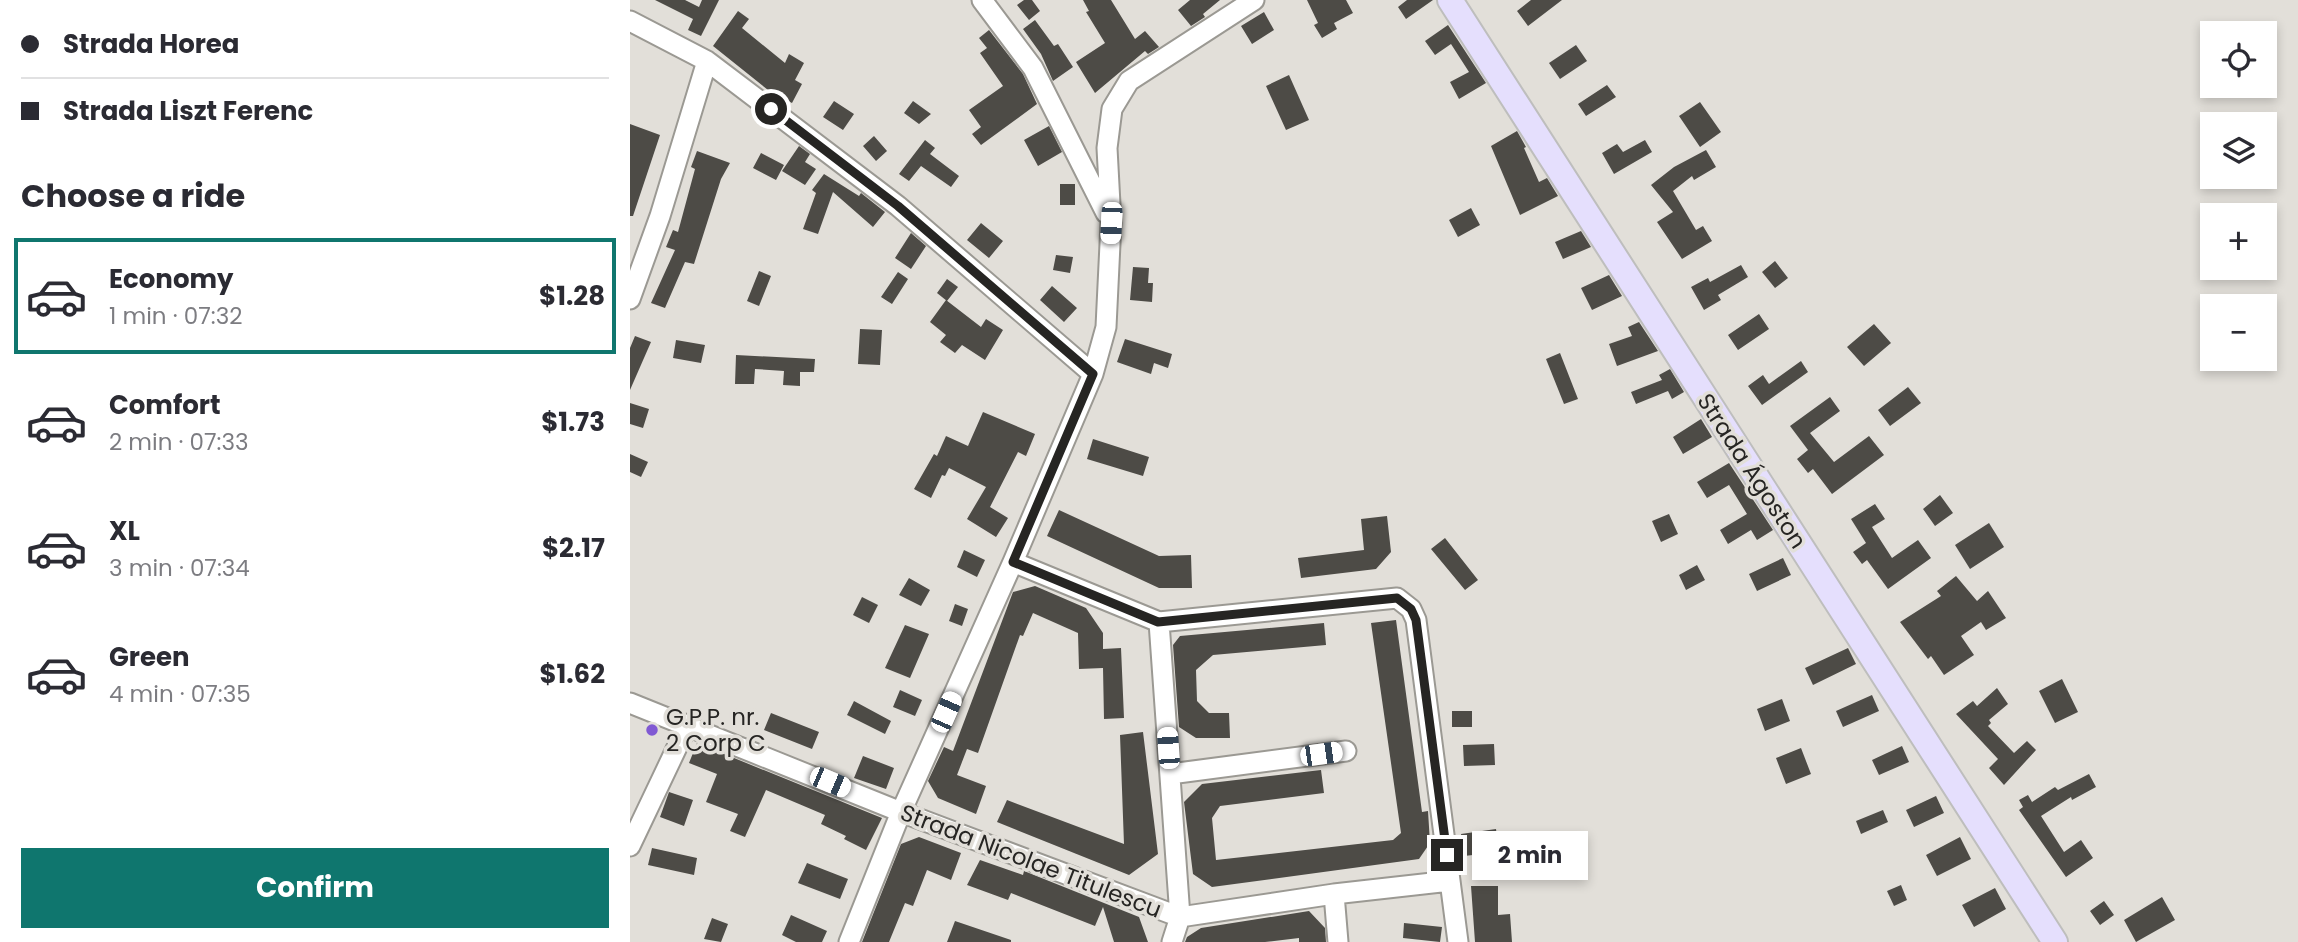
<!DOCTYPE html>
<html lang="en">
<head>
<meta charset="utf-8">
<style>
	body { margin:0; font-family:Poppins,sans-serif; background:#f7f7f7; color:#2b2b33; height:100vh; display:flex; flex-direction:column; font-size:26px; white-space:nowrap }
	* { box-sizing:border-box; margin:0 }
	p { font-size:23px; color:#7c7c81 }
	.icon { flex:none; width:38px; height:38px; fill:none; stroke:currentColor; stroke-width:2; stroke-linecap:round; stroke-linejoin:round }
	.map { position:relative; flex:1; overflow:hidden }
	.drawer { display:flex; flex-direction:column; background:#fff; width:630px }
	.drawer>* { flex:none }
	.banner { display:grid; align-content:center; height:154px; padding:0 21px; background:#fff }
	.tools { position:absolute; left:1570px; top:21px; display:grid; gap:14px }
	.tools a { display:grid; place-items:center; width:77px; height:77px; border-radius:0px; background:#fff; box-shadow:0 4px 10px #0003; font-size:35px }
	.end { position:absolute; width:32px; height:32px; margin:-16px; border:9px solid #262523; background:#fff; box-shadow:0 0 0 4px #fff }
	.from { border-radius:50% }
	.bubble { position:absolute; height:49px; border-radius:0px; background:#fff; box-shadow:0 4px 10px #0003; font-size:23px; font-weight:700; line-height:49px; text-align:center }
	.car { position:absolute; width:21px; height:42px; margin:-21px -10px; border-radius:9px; box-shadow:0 0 5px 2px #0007; background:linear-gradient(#fff 24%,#345 0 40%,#fff 0 76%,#345 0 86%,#fff 0) }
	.banner b { display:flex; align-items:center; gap:24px; height:66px; font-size:26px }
	.banner b+b { border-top:2px solid #e1e1e2 }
	.banner i { width:18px; height:18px; background:#2b2b33 }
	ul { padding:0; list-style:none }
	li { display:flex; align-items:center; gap:21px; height:116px; margin:0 14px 10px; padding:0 7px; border:4px solid transparent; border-radius:0px }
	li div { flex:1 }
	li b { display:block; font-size:26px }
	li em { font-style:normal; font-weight:700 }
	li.active { border-color:#0f766e }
	li>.icon { width:63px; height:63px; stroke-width:1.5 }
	h2 { padding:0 21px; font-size:32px; line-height:84px }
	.primary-button { display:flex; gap:14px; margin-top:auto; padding:14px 21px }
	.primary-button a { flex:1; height:80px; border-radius:0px; background:#0f766e; color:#fff; font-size:28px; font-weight:700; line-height:80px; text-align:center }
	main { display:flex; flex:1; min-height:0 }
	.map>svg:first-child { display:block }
</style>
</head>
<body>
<main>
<section class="drawer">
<div class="banner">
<b><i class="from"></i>Strada Horea</b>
<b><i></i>Strada Liszt Ferenc</b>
</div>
<h2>Choose a ride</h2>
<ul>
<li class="active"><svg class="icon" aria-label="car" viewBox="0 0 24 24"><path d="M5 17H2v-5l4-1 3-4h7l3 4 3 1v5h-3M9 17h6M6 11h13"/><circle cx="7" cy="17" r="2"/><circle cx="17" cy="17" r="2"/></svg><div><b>Economy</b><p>1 min · 07:32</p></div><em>$1.28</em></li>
<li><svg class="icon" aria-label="car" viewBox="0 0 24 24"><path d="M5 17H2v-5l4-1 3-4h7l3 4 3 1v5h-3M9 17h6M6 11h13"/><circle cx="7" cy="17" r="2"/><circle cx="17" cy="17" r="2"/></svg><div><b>Comfort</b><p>2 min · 07:33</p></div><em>$1.73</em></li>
<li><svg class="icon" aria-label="car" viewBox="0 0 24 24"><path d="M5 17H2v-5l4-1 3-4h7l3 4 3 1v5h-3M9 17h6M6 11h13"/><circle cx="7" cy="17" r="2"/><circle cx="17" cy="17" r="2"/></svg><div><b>XL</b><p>3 min · 07:34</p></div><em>$2.17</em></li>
<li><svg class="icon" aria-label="car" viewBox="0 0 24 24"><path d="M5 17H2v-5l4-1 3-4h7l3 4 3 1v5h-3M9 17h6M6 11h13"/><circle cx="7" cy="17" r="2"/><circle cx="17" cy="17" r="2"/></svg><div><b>Green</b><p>4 min · 07:35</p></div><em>$1.62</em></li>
</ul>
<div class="primary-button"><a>Confirm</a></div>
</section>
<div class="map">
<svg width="1668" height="942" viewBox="0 0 1668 942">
	<rect width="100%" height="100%" fill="#e2dfd9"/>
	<!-- building -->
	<path fill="#4d4b46" d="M25,0H55L69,7L72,0H89L71,36L58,30L63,19Z
		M394,0H402L410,11L399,20L387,5Z
		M453,0H481L505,39L515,31L529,47L518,54L515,51L465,93L446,62L475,43L456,12L459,11Z
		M560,0H590L573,14L575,17L561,26L548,10Z
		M677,0H716L723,13L704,23L707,29L692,38L684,25L688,23Z
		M777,0H803L776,19L768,7Z
		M901,0H932L898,26L887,11Z
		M108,11L119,19L112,28L155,63L159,54L174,63L165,80L172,84L162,103L138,90L83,46Z
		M634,12L644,30L622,44L611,26Z
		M405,20L424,46L428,44L443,67L423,81L411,54L393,29Z
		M818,25L856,83L829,99L820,82L839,72L821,44L805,55L795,41Z
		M359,30L393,74L407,104L351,145L342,134L351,127L339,110L373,86L350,53L357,48L349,38Z
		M946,45L957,61L930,79L919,63Z
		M659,75L679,120L656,130L636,86Z
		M977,85L986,97L956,116L948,104Z
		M204,101L224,114L213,130L193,117Z
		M283,101L301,114L289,124L274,113Z
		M1070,102L1091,132L1070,147L1049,116Z
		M0,124L30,135L3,216H0Z
		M419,126L432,152L408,166L394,140Z
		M887,131L896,147L894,148L909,182L917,178L928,196L890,215L861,146Z
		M244,136L257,151L246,161L233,146Z
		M295,140L305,148L300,154L329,176L321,187L291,166L279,181L269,174Z
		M1015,140L1022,152L984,174L972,153L987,144L993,152Z
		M169,146L180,154L175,162L186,169L175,185L152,171Z
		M1076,150L1086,167L1064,180L1062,176L1043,191L1066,230L1073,226L1082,241L1052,259L1027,222L1043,212L1021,185L1044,167Z
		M67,151L100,163L91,179L64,264L55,262L35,308L21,303L45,250L36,247L43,230L48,232L65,169L61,167Z
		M131,153L154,165L146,180L123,168Z
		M194,174L229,196L231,193L255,212L243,227L203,192L188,234L173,229L186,193L182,190Z
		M430,184H445V205H430Z
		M841,208L850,225L828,237L819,220Z
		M351,223L373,241L359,258L337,240Z
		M951,231L961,247L933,259L925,242Z
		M281,233L296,246L281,269L265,258Z
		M426,255L443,257L440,273L423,270Z
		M1145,261L1158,278L1145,288L1132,272Z
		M1111,265L1118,277L1088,295L1091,300L1074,310L1061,287L1078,278L1080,282Z
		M503,267L519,268L518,283H523L522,302L500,300Z
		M129,271L141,276L129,306L117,301Z
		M268,272L278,279L262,304L251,297Z
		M979,275L992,296L962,310L951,288Z
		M317,279L328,287L317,301L307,293Z
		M422,286L447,308L434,322L410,300Z
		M316,300L351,327L356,319L373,330L355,360L332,345L325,353L310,342L316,335L300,322Z
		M1129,314L1139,329L1108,350L1098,335Z
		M1009,322L1028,351L987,366L979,344L1002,336L998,327Z
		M1244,324L1261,343L1234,366L1217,347Z
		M230,329L252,330L250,365L228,364Z
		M5,336L21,342L0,390V348Z
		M495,339L542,354L538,368L524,363L521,374L487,362Z
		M46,340L75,345L71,363L43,358Z
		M930,353L948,399L934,404L916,359Z
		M106,355L185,359L184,372H170V386L153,385L154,371L125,369L124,384H105Z
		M1171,361L1178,372L1132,405L1118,386L1133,375L1139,384Z
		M1040,369L1054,392L1042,399L1038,391L1006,404L1001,392L1032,380L1029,375Z
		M1278,387L1291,403L1260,426L1248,410Z
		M1200,397L1210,411L1180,433L1204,462L1239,436L1254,455L1202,494L1183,469L1178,473L1167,459L1178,450L1160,426Z
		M0,403L19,409L13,428L0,424Z
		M353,412L405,434L396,456L388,452L360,507L378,518L366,537L337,519L356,487L319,468L315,476L312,475L301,498L284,489L304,454L307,456L316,436L338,446Z
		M1071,419L1082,437L1053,454L1043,437Z
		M463,439L519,457L513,476L457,459Z
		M0,454L18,462L11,477L0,472Z
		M1099,463L1143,530L1127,540L1121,530L1098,544L1090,530L1117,514L1099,485L1077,498L1067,482Z
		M1310,495L1323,513L1305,526L1293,509Z
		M1245,504L1255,519L1242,527L1262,558L1288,540L1301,558L1258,589L1237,560L1232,564L1223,552L1236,543L1221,519Z
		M429,510L529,556L561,555L562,588H529L417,536Z
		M1039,514L1048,534L1031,542L1022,521Z
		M757,516L761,552L746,569L671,578L668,558L734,550L731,519Z
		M1359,523L1374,547L1340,569L1325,545Z
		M815,538L848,580L835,590L801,549Z
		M334,550L355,560L347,577L327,567Z
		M1153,558L1161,575L1127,591L1119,574Z
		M1067,565L1075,580L1056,590L1049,575Z
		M1326,576L1347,601L1358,591L1376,618L1356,630L1351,622L1331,636L1344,655L1314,675L1301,656L1298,659L1270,622L1311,596L1307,591Z
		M279,578L300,590L291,606L269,595Z
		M405,586L456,608L473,633V649L491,648L494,718L474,719L473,668L449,669L448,633L403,613L393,636L390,635L348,753L337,749L327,775L356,786L346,814L308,798L298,781L314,747L323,751L383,592Z
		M232,597L248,605L239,623L223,615Z
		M325,604L338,609L332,626L319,621Z
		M766,620L792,812L798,811L800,843L789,859L582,887L563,874L554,802L572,784L691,770L694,793L590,806L582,818L586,860L763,840L771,833L741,623Z
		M694,623L696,645L583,655L566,670L567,701L579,713H599L600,738H566L549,727L543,645L550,636Z
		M275,625L299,634L280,678L255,668Z
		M1218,648L1226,664L1183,685L1175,668Z
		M1432,679L1448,712L1425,723L1409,691Z
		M1367,688L1378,704L1359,720L1361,723L1358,726L1384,753L1397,741L1406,750L1374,785L1359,768L1368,759L1326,714L1343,701L1347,706Z
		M270,690L292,700L285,716L263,707Z
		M1242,695L1249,711L1213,727L1206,711Z
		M1152,699L1160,721L1135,731L1127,709Z
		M224,701L261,721L255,734L217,715Z
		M822,711H842V727H822Z
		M141,713L189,732L182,749L134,730Z
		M513,732L528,854L499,875L367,822L377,800L494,844L490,735Z
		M67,743L252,818L236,850L214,839L216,836L191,824L195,815L136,790L115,837L100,831L108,814L76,802L87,774L59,763Z
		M864,744L865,765L834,766L833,745Z
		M1272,746L1279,762L1249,775L1242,760Z
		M1171,748L1181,774L1156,784L1146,758Z
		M233,756L264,768L256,789L224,778Z
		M1459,774L1466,787L1442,800L1441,797L1411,816L1434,852L1451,840L1463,858L1436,877L1389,810L1393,807L1389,800L1398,795L1402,802L1425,787L1428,790Z
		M39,792L63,800L54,826L30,817Z
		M1306,796L1314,813L1284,827L1276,810Z
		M1253,810L1258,822L1231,834L1226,821Z
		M866,829L869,852L834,856L831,834Z
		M289,837L331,853L321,880L297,870L283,906L275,903L259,942H232L271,844Z
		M1330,837L1341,859L1307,876L1296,855Z
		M22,848L67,858L64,875L18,865Z
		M883,856L887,870L864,876L861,861Z
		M350,860L393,875L394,871L509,917L518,942H484L473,907L465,926L381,893L378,900L337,885Z
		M177,863L218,879L210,899L168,883Z
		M1271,885L1277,900L1264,906L1257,891Z
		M841,886H868V915L880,914L882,942H845Z
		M1365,888L1376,909L1344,927L1332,905Z
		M1532,897L1545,920L1506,942L1494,920Z
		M1474,901L1484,915L1470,925L1460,911Z
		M679,911L695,928L696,942H669V938L635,942H555L557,937L571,928Z
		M161,915L197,931L192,942H166L152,935Z
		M82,918L98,924L91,942L74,939Z
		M325,921L381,940V942H317Z
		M774,923L812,927L810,942L773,938Z"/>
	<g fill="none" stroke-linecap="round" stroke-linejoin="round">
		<!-- minor casing -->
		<g stroke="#9b9993" stroke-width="23">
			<path id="minor" d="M352,0L403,68L476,213
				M0,21L77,61L268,206L463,374
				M0,299L30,216L77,61
				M383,562L529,622L767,598L781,609L786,620L828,942
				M529,622L550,917L542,942
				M0,703L271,812L550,917L704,894L820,881
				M540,774L716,751
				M0,846L58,724
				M704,894L708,942
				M219,942L271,812L383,562L463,374L476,327L481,223L477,148L482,109L499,81L624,0"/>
		</g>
		<!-- major casing -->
		<g stroke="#bebebd" stroke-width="28">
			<path id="major" d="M820,0L1425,942"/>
		</g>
		<!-- minor -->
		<use href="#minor" stroke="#fff" stroke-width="19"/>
		<!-- major -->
		<use href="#major" stroke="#e5dffd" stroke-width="24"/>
	</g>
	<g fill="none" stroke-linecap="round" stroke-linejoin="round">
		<!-- route -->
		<path stroke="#262523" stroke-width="9" d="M141,109L268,206L463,374L383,562L528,622L767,598L781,609L786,620L817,855"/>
	</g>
	<!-- markers -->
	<circle fill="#8059d3" stroke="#e2dfd9" stroke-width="2.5" cx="22" cy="730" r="7"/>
	<g text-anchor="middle" stroke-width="7" stroke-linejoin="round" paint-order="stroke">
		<!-- street labels -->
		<g font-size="23" fill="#262523" stroke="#e2dfd9">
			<text transform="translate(1122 471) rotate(57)" y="8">Strada Ágoston</text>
			<text transform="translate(401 861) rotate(21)" y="8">Strada Nicolae Titulescu</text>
		</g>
		<!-- poi labels -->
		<g font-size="23" fill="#262523" stroke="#e2dfd9" text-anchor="start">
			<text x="36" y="725">G.P.P. nr.<tspan x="36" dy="26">2 Corp C</tspan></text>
		</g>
	</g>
</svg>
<div class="tools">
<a><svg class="icon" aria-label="locate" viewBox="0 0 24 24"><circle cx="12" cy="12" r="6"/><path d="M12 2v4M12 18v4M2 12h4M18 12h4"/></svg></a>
<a><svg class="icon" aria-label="layers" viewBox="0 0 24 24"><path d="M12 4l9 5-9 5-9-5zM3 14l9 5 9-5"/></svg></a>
<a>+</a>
<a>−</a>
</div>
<i class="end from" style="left:141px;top:109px"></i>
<i class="end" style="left:817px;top:855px"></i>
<div class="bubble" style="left:842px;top:831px;width:116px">2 min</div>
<i class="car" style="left:481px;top:223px;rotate:183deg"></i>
<i class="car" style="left:316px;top:712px;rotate:24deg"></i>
<i class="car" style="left:538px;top:748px;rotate:356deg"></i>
<i class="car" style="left:691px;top:754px;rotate:82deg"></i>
<i class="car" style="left:200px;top:782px;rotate:113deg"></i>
</div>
</main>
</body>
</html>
